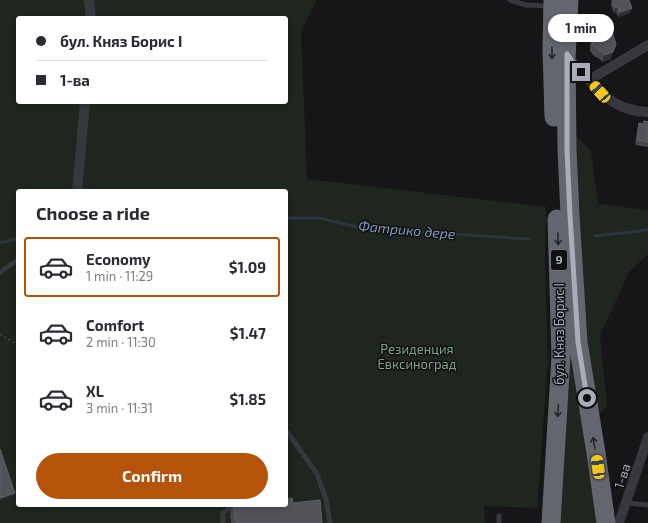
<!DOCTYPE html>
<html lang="en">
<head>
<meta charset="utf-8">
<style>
	body { margin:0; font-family:"Exo 2",sans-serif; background:#f7f7f7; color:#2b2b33; height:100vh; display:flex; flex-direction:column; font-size:15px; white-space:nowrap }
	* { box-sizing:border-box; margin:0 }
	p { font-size:13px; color:#7c7c81 }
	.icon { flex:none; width:22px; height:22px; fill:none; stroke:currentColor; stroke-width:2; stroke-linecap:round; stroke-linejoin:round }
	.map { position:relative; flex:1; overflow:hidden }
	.drawer { position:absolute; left:16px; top:189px; width:272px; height:318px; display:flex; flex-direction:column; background:#fff; border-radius:4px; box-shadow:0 2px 6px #0003 }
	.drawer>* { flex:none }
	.hud { position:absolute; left:16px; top:16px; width:272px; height:88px; border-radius:4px; box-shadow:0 2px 6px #0003; display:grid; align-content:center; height:88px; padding:0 20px; background:#fff }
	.end { position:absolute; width:18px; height:18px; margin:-9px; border:5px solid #a8adb8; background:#111; box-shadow:0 0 0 2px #111 }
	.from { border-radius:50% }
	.bubble { position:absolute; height:28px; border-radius:14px; background:#fff; box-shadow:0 2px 6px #0003; font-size:13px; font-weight:700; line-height:28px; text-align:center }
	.car { position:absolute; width:12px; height:24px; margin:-12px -6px; border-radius:5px; box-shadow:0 0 3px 1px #0007; background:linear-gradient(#f5c518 24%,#345 0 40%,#f5c518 0 76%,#345 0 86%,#f5c518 0) }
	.hud b { display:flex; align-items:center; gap:14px; height:38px; font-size:15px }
	.hud b+b { border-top:1px solid #e1e1e2 }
	.hud i { width:10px; height:10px; background:#2b2b33 }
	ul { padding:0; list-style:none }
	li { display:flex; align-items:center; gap:12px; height:60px; margin:0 8px 6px; padding:0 12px; border:2px solid transparent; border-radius:4px }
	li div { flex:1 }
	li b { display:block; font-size:15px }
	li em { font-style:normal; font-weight:700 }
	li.active { border-color:#b45309 }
	li>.icon { width:36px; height:36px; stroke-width:1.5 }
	h2 { padding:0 20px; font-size:18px; line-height:48px }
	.button { display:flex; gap:8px; margin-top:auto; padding:8px 20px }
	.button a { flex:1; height:46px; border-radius:24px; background:#b45309; color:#fff; font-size:16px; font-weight:700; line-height:46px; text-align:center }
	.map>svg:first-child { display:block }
</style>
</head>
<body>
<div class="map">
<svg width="648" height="523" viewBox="0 0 648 523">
	<rect width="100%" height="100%" fill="#161618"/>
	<!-- green -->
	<path fill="#1e261f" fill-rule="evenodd" d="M0,0H317L301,31L307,179L546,207L545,260L548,363L537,508L484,506L485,523H0ZM18,18H286V102H18ZM18,191H286V505H18Z
		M575,134L591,151L598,204L648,210V254L629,272L600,336L607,406L597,416L585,346Z
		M570,346L597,523H559Z"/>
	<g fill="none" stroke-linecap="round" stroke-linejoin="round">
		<!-- stream -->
		<path stroke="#2c353c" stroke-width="3" d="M286,218H319L371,230L436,233L529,239
			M595,236L648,230
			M0,242H5L18,238"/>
		<!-- path -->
		<path stroke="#3d3f44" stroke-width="2" stroke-dasharray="2 3" stroke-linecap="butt" d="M0,334L18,345"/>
		<!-- lane -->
		<path stroke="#37383d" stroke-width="5" d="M510,0L526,5L549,6
			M0,272L18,260
			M286,430L317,474L326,499L330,523
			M627,503L648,505
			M499,516V523
			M223,523V513L235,505"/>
		<!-- street -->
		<path stroke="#37383d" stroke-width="10" d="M89,0L91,18
			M568,56C574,65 581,72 588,79C606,99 620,111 648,112
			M589,80L648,45
			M77,191L85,102
			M619,523L648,437"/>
		<!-- highway -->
		<path stroke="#63666e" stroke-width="19" d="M553,0L552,49L554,117
			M569,0L566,59L567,149L570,215L578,342L596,453L606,523
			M551,523L561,356L557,219"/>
	</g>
	<!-- wall -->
	<path fill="#47494d" d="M612,0H629L632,8L630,13L618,17L616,12L614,13L611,5Z
		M594,23L611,59L602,62L600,59L594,56L590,51V45L592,38L594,36L592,30Z
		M644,121L648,122V147L636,145V143H635L639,123L642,124Z
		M293,503L322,523H231L230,513L233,505H286Z"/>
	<!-- shaded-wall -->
	<path fill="#2f3033" d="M618,7L616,12L614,13L615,8Z
		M632,8L630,13L618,17L620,12Z
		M613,52L611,59L602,62L604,55Z
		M15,493L14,495L0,501V498Z"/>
	<!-- building -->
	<path fill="#525359" stroke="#5f6168" d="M612,0H629L632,8L620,12L618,7L615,8Z
		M604,19L609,32L612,31L616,44L613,52L604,55L603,52L597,49L592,44V38L597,32L594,23Z
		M644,121L648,122V142L638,140V138H637L639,123L643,124Z
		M0,449L15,493L0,498Z
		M292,498L293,503L320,500L322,523H236L234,505H286V499Z"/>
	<!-- one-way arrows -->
	<defs><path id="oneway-shaft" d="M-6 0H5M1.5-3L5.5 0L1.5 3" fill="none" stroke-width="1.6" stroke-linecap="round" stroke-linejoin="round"/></defs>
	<g stroke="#26262a">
		<use href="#oneway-shaft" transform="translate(552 53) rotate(89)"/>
		<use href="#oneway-shaft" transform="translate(558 239) rotate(88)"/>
		<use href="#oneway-shaft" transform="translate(558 411) rotate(94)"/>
		<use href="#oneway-shaft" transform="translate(594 443) rotate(-99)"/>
	</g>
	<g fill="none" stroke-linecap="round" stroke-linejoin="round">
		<!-- route -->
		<path stroke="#a8adb8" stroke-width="5" d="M581,72L573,63L567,54V149L570,216L578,342L587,398"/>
	</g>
	<g text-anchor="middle" stroke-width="3" stroke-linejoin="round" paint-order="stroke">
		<!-- shield labels -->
		<rect fill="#111113" stroke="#7b7e86" stroke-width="1" x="551" y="250" width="16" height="20" rx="3"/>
		<g font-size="12" font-weight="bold" fill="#a8adb8">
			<text x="559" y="264">9</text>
		</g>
		<!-- street labels -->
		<g font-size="13" fill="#a8adb8" stroke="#111113">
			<text transform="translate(559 334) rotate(-90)" y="5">бул. Княз Борис I</text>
			<text transform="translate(622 476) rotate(-72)" y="5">1-ва</text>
		</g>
		<!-- park labels -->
		<g font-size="13" fill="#7fa381" stroke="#111113">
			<text x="417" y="354">Резиденция<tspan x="417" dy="15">Евксиноград</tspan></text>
		</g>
		<!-- water labels -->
		<g font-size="14" font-style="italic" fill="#7f9bb3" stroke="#111113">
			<text transform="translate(407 230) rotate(5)" y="5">Фатрико дере</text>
		</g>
	</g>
</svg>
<i class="end from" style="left:587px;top:398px"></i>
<i class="end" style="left:581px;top:72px"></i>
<div class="bubble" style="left:548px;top:14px;width:66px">1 min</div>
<i class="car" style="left:600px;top:92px;rotate:318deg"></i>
<i class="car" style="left:598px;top:467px;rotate:352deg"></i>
<div class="hud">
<b><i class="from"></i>бул. Княз Борис I</b>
<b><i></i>1-ва</b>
</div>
<section class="drawer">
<h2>Choose a ride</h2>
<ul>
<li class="active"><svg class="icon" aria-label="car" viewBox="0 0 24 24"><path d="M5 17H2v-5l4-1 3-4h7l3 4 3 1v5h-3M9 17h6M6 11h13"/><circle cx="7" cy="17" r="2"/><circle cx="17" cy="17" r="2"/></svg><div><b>Economy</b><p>1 min · 11:29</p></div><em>$1.09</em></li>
<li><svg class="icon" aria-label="car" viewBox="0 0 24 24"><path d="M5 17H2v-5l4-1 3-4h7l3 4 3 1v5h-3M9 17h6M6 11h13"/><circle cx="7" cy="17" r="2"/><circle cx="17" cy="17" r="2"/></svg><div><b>Comfort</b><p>2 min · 11:30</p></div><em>$1.47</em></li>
<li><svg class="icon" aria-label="car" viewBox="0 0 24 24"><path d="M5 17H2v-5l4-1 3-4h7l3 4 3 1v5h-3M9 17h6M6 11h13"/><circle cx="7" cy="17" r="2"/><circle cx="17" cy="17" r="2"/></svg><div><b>XL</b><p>3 min · 11:31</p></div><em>$1.85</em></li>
</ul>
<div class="button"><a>Confirm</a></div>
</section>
</div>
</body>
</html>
